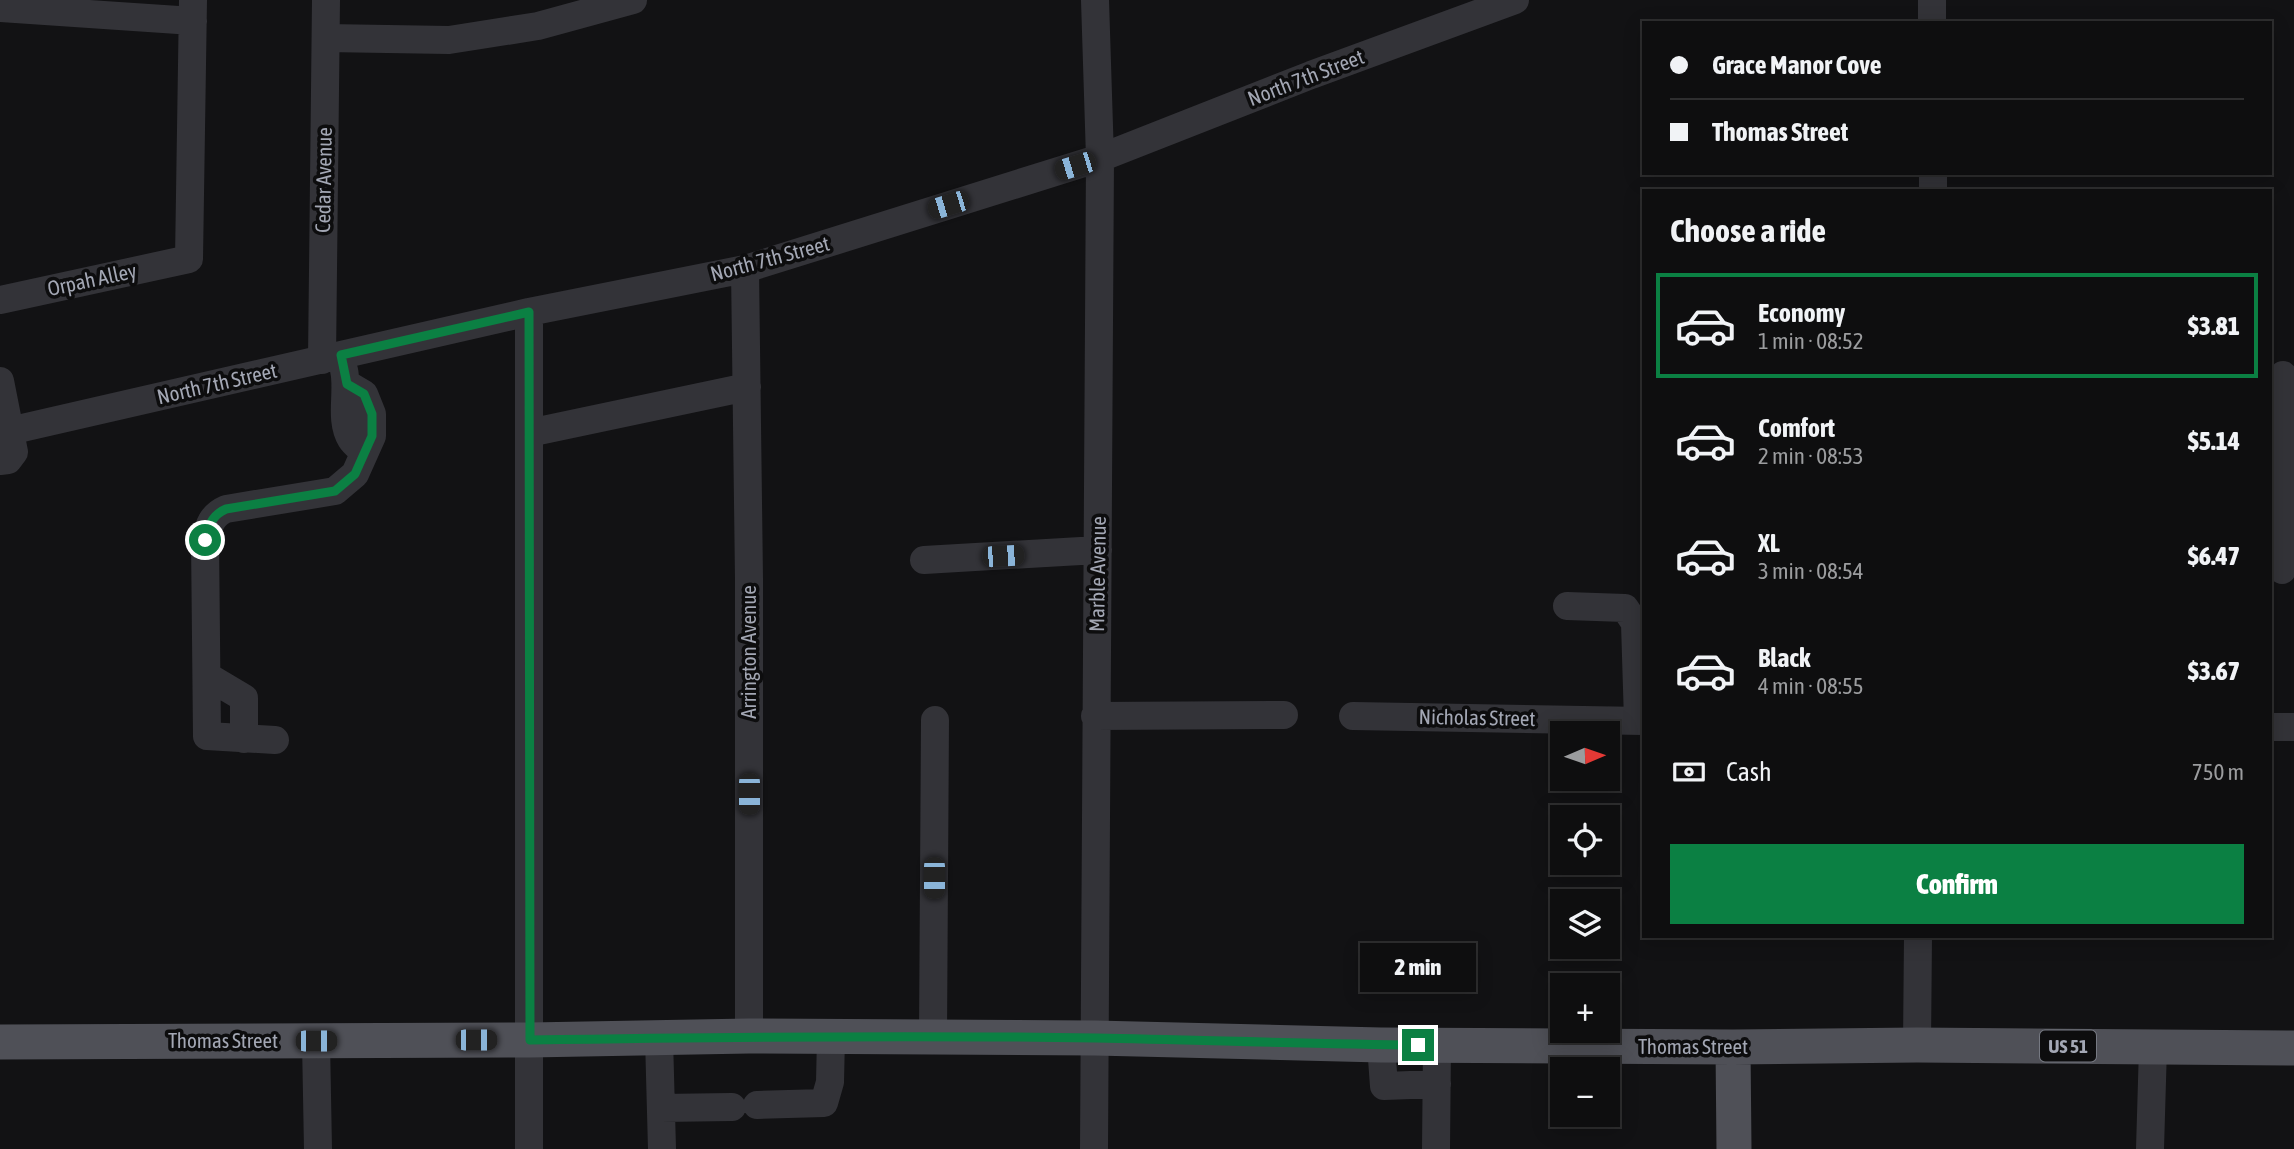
<!DOCTYPE html>
<html lang="en">
<head>
<meta charset="utf-8">
<style>
	body { margin:0; font-family:"Asap Condensed",sans-serif; background:#1c1c1d; color:#f1f3f6; height:100vh; display:flex; flex-direction:column; font-size:26px; white-space:nowrap }
	* { box-sizing:border-box; margin:0 }
	p { font-size:23px; color:#9b9c9e }
	.icon { flex:none; width:38px; height:38px; fill:none; stroke:currentColor; stroke-width:2; stroke-linecap:round; stroke-linejoin:round }
	.map { position:relative; flex:1; overflow:hidden }
	.side { position:absolute; left:1642px; top:189px; width:630px; height:749px; display:flex; flex-direction:column; background:#0e0e0f; border-radius:0px; box-shadow:0 4px 18px #0003,0 0 0 2px #2e2e2f }
	.side>* { flex:none }
	.guide { position:absolute; left:1642px; top:21px; width:630px; height:154px; border-radius:0px; box-shadow:0 4px 18px #0003,0 0 0 2px #2e2e2f; display:grid; align-content:center; height:154px; padding:0 28px; background:#0e0e0f }
	.needle { width:46px; rotate:88deg }
	.controls { position:absolute; left:1550px; top:721px; display:grid; gap:14px }
	.controls a { display:grid; place-items:center; width:70px; height:70px; border-radius:0px; background:#0e0e0f; box-shadow:0 4px 18px #0003,0 0 0 2px #2e2e2f; font-size:35px }
	.end { position:absolute; width:32px; height:32px; margin:-16px; border:9px solid #0b8043; background:#fff; box-shadow:0 0 0 4px #fff }
	.from { border-radius:50% }
	.bubble { position:absolute; height:49px; border-radius:0px; background:#0e0e0f; box-shadow:0 4px 18px #0003,0 0 0 2px #2e2e2f; font-size:23px; font-weight:800; line-height:49px; text-align:center }
	.car { position:absolute; width:21px; height:42px; margin:-21px -10px; border-radius:9px; box-shadow:0 0 5px 2px #0007; background:linear-gradient(#222 24%,#8ab4d8 0 40%,#222 0 76%,#8ab4d8 0 86%,#222 0) }
	.guide b { display:flex; align-items:center; gap:24px; height:66px; font-size:26px }
	.guide b+b { border-top:2px solid #2e2e2f }
	.guide i { width:18px; height:18px; background:#f1f3f6 }
	ul { padding:0; list-style:none }
	li { display:flex; align-items:center; gap:21px; height:105px; margin:0 14px 10px; padding:0 14px; border:4px solid transparent; border-radius:0px }
	li div { flex:1 }
	li b { display:block; font-size:26px }
	li em { font-style:normal; font-weight:800 }
	li.current { border-color:#0b8043 }
	li>.icon { width:63px; height:63px; stroke-width:1.5 }
	h2 { padding:0 28px; font-size:32px; line-height:84px }
	.pay { display:flex; align-items:center; gap:18px; height:77px; padding:0 28px; font-size:26px }
	.pay p { margin-inline-start:auto }
	.primary-button { display:flex; gap:14px; margin-top:auto; padding:14px 28px }
	.primary-button a { flex:1; height:80px; border-radius:0px; background:#0b8043; color:#fff; font-size:28px; font-weight:800; line-height:80px; text-align:center }
	.map>svg:first-child { display:block }
</style>
</head>
<body>
<div class="map">
<svg width="2294" height="1149" viewBox="0 0 2294 1149">
	<rect width="100%" height="100%" fill="#121214"/>
	<g fill="none" stroke-linecap="round" stroke-linejoin="round">
		<!-- minor -->
		<path stroke="#333338" stroke-width="28" d="M1932,0V23
			M0,8L193,21
			M326,38L449,40L538,26L633,0
			M1933,173V191
			M745,269L749,579V1036
			M0,300L189,259L193,0
			M529,312V1149
			M322,360L326,0
			M344,370C349,392 339,419 351,439C354,444 360,448 364,452
			M0,381L14,452L8,460L0,461
			M0,433L529,312L745,269L1100,158L1311,75L1515,0
			M529,433L747,387
			M924,560L1098,550
			M2282,570L2283,375
			M1567,606L1625,608L1635,623L1638,721
			M207,676L244,698V739
			M1095,716L1284,715
			M1353,716L1643,721
			M2270,727H2294
			M275,740L207,736L205,540C209,525 212,515 226,509L335,491L355,474L372,436V414L364,394L347,384
			M933,1037L935,720
			M659,1038L662,1149
			M316,1041L318,1149
			M1381,1045L1384,1086L1437,1084
			M1917,1045L1918,936
			M757,1105L824,1103L830,1082L831,1037
			M661,1108L732,1107
			M1094,1149L1100,158L1095,0
			M1436,1149L1437,1045
			M2150,1149L2153,1047"/>
		<!-- major -->
		<path stroke="#4f5057" stroke-width="35" d="M0,1042L530,1040L749,1036L1095,1038L1381,1045L1733,1047L1917,1045L2294,1048
			M1733,1047L1734,1149"/>
	</g>
	<g fill="none" stroke-linecap="round" stroke-linejoin="round">
		<!-- route -->
		<path stroke="#0b8043" stroke-width="9" d="M205,540C209,525 212,515 226,509L335,491L355,474L372,436V414L364,394L347,384L341,355L529,312L530,1040C718,1037 907,1035 1096,1038C1203,1040 1311,1044 1418,1045"/>
	</g>
	<g text-anchor="middle" stroke-width="7" stroke-linejoin="round" paint-order="stroke">
		<!-- shield labels -->
		<rect fill="#0d0d0e" stroke="#767982" stroke-width="2" x="2040" y="1030.5" width="56" height="31" rx="5"/>
		<g font-size="19" font-weight="bold" fill="#a3a7b4">
			<text x="2068" y="1053">US 51</text>
		</g>
		<!-- street labels -->
		<g font-size="21" fill="#a3a7b4" stroke="#0d0d0e">
			<text transform="translate(1306 78) rotate(-21)" y="7">North 7th Street</text>
			<text transform="translate(324 180) rotate(-89)" y="7">Cedar Avenue</text>
			<text transform="translate(770 259) rotate(-15)" y="7">North 7th Street</text>
			<text transform="translate(92 280) rotate(-12)" y="7">Orpah Alley</text>
			<text transform="translate(217 384) rotate(-13)" y="7">North 7th Street</text>
			<text transform="translate(1098 574) rotate(-89)" y="7">Marble Avenue</text>
			<text transform="translate(749 652) rotate(-90)" y="7">Arrington Avenue</text>
			<text transform="translate(1477 718) rotate(1)" y="7">Nicholas Street</text>
			<text x="223" y="1048">Thomas Street</text>
			<text x="1693" y="1054">Thomas Street</text>
		</g>
	</g>
</svg>
<div class="controls">
<a><svg class="needle" viewBox="-14 -14 28 28"><path d="M0-13l5 13h-10z" fill="#e53935"/><path d="M0 13l5-13h-10z" fill="#9b9c9e"/></svg></a>
<a><svg class="icon" aria-label="locate" viewBox="0 0 24 24"><circle cx="12" cy="12" r="6"/><path d="M12 2v4M12 18v4M2 12h4M18 12h4"/></svg></a>
<a><svg class="icon" aria-label="layers" viewBox="0 0 24 24"><path d="M12 4l9 5-9 5-9-5zM3 14l9 5 9-5"/></svg></a>
<a>+</a>
<a>−</a>
</div>
<i class="end from" style="left:205px;top:540px"></i>
<i class="end" style="left:1418px;top:1045px"></i>
<div class="bubble" style="left:1360px;top:943px;width:116px">2 min</div>
<i class="car" style="left:1075px;top:166px;rotate:253deg"></i>
<i class="car" style="left:948px;top:205px;rotate:253deg"></i>
<i class="car" style="left:1003px;top:556px;rotate:87deg"></i>
<i class="car" style="left:749px;top:794px;rotate:180deg"></i>
<i class="car" style="left:934px;top:878px;rotate:180deg"></i>
<i class="car" style="left:476px;top:1040px;rotate:90deg"></i>
<i class="car" style="left:316px;top:1041px;rotate:90deg"></i>
<div class="guide">
<b><i class="from"></i>Grace Manor Cove</b>
<b><i></i>Thomas Street</b>
</div>
<section class="side">
<h2>Choose a ride</h2>
<ul>
<li class="current"><svg class="icon" aria-label="car" viewBox="0 0 24 24"><path d="M5 17H2v-5l4-1 3-4h7l3 4 3 1v5h-3M9 17h6M6 11h13"/><circle cx="7" cy="17" r="2"/><circle cx="17" cy="17" r="2"/></svg><div><b>Economy</b><p>1 min · 08:52</p></div><em>$3.81</em></li>
<li><svg class="icon" aria-label="car" viewBox="0 0 24 24"><path d="M5 17H2v-5l4-1 3-4h7l3 4 3 1v5h-3M9 17h6M6 11h13"/><circle cx="7" cy="17" r="2"/><circle cx="17" cy="17" r="2"/></svg><div><b>Comfort</b><p>2 min · 08:53</p></div><em>$5.14</em></li>
<li><svg class="icon" aria-label="car" viewBox="0 0 24 24"><path d="M5 17H2v-5l4-1 3-4h7l3 4 3 1v5h-3M9 17h6M6 11h13"/><circle cx="7" cy="17" r="2"/><circle cx="17" cy="17" r="2"/></svg><div><b>XL</b><p>3 min · 08:54</p></div><em>$6.47</em></li>
<li><svg class="icon" aria-label="car" viewBox="0 0 24 24"><path d="M5 17H2v-5l4-1 3-4h7l3 4 3 1v5h-3M9 17h6M6 11h13"/><circle cx="7" cy="17" r="2"/><circle cx="17" cy="17" r="2"/></svg><div><b>Black</b><p>4 min · 08:55</p></div><em>$3.67</em></li>
</ul>
<div class="pay"><svg class="icon" aria-label="cash" viewBox="0 0 24 24"><path d="M3 7h18v10H3z"/><circle cx="12" cy="12" r="2"/></svg>Cash<p>750 m</p></div>
<div class="primary-button"><a>Confirm</a></div>
</section>
</div>
</body>
</html>
